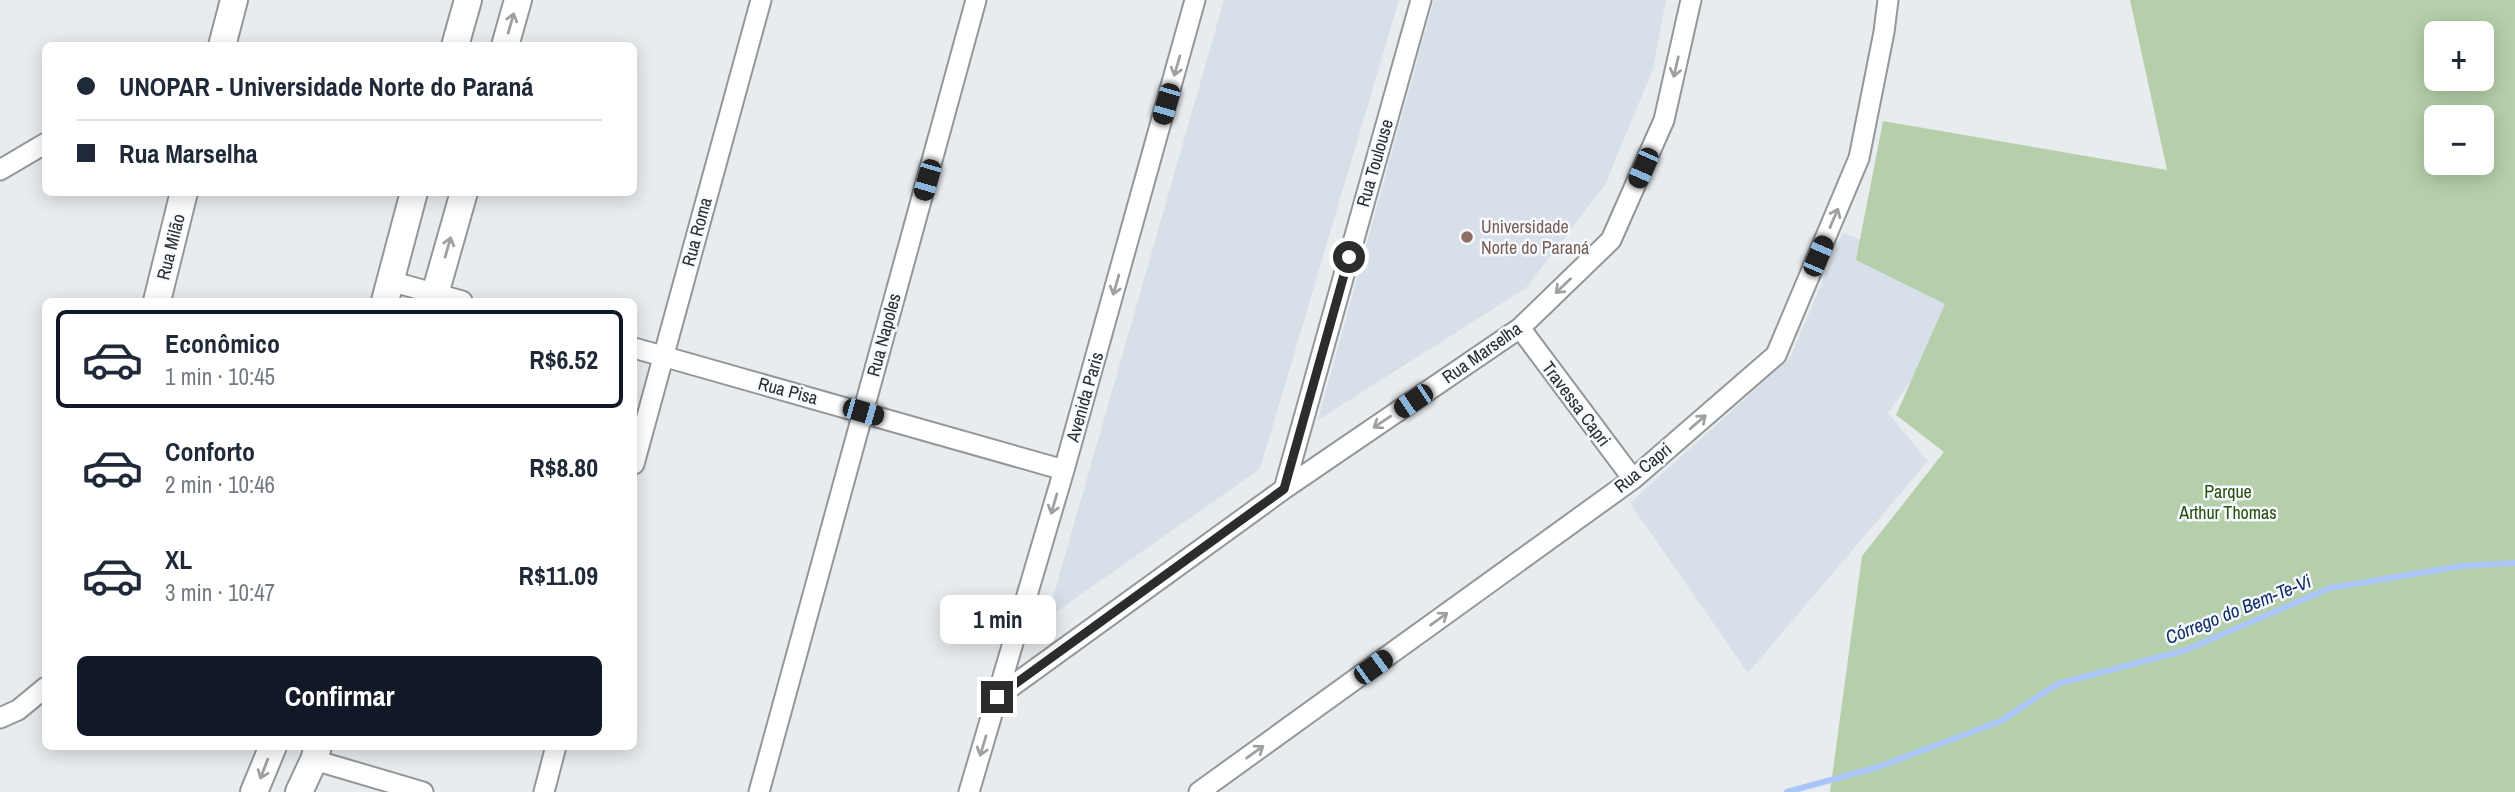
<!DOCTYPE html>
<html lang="pt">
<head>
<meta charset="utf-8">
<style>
	body { margin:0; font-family:"Archivo Narrow",sans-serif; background:#f2f2f3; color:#1f2937; height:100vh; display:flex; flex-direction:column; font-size:26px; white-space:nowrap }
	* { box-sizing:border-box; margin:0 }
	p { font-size:23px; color:#747a83 }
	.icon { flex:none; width:38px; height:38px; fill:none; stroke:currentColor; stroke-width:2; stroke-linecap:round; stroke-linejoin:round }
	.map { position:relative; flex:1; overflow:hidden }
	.panel { position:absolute; left:42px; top:298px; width:595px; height:452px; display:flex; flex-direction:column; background:#fff; border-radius:10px; box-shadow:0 4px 18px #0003 }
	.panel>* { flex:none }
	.guide { position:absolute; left:42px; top:42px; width:595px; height:154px; border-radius:10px; box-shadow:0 4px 18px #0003; display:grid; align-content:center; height:154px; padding:0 35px; background:#fff }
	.controls { position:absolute; left:2424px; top:21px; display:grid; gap:14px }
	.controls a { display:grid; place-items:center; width:70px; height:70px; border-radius:10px; background:#fff; box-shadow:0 4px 18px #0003; font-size:35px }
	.end { position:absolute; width:32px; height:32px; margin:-16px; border:9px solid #2b2c2e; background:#fff; box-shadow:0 0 0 4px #fff }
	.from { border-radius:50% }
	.bubble { position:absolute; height:49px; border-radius:10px; background:#fff; box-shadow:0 4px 18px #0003; font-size:23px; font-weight:700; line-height:49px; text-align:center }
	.car { position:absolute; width:21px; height:42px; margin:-21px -10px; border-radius:9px; box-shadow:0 0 5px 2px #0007; background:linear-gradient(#222 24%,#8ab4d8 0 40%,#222 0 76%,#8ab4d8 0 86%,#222 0) }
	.guide b { display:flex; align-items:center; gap:24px; height:66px; font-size:26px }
	.guide b+b { border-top:2px solid #e0e1e3 }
	.guide i { width:18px; height:18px; background:#1f2937 }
	ul { padding:12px 0 0; list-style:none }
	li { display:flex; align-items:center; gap:21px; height:98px; margin:0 14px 10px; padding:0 21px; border:4px solid transparent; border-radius:10px }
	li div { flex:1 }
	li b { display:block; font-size:26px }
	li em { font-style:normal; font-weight:700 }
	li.current { border-color:#111827 }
	li>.icon { width:63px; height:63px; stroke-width:1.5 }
	.button { display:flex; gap:14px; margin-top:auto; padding:14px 35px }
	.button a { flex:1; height:80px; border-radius:10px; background:#111827; color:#fff; font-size:28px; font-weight:700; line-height:80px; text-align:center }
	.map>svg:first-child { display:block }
</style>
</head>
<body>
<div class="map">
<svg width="2515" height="792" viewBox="0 0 2515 792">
	<rect width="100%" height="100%" fill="#e9ecef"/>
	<!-- built -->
	<path fill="#d7dfe8" d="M1224,0H1399L1260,469L1047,618Z
		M1434,0H1666L1653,69L1605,185L1526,288L1318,420Z
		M1843,233L1979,284L1888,413L1928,461L1748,673L1630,503L1790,358Z"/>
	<!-- green -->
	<path fill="#b5cfaa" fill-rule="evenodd" d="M2130,0H2515V792H1830L1862,556L1944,452L1896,415L1945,304L1856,260L1883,121L2167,170ZM2436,33H2482V79H2436ZM2436,117H2482V163H2436Z"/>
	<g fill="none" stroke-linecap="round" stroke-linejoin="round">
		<!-- stream -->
		<path stroke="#aac6f8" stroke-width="6" d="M1787,792L1878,767L2001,721L2057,684L2186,650L2330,588L2461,566L2515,563"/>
		<!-- street casing -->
		<g stroke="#94979a" stroke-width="23">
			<path id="street" d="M0,170L46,143
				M390,281L462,301
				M1520,328L1633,479
				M634,348L1064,470
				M634,464L761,0
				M1284,489L1421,0
				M997,697L1284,489L1520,328L1611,240L1664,120L1691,0
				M0,718L18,710L46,687
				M314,760L423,792
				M544,792L556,746
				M759,792L976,0
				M969,792L1064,470L1195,0
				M1199,792L1633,479L1776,355L1859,158L1884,32L1888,0"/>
		</g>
		<!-- secondary casing -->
		<g stroke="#94979a" stroke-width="30">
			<path id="secondary" d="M222,46L234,0
				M455,46L468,0
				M505,46L518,0
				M157,301L184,192
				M385,301L414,192
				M433,301L464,192
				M254,792L273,746
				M299,792L314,760L318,746"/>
		</g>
		<!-- street -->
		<use href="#street" stroke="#fff" stroke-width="19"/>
		<!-- secondary -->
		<use href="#secondary" stroke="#fff" stroke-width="26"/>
	</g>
	<!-- one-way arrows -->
	<defs><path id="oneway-shaft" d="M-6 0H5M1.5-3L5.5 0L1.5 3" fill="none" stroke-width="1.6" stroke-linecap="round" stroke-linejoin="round" transform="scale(1.75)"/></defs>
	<g stroke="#a0a0a1">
		<use href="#oneway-shaft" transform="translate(511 23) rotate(-74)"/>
		<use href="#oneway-shaft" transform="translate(1177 66) rotate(106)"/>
		<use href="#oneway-shaft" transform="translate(1676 67) rotate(103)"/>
		<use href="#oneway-shaft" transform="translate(1834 218) rotate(-67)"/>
		<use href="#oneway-shaft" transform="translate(448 247) rotate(-74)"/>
		<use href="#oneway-shaft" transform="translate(1116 285) rotate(106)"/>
		<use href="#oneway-shaft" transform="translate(1563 286) rotate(136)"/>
		<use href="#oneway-shaft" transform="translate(1382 422) rotate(146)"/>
		<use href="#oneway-shaft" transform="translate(1698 422) rotate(-41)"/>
		<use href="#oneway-shaft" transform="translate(1054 504) rotate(106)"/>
		<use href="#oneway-shaft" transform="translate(1439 619) rotate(-36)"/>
		<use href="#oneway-shaft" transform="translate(983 746) rotate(107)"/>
		<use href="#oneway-shaft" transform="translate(1255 752) rotate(-36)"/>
		<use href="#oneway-shaft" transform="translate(264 769) rotate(111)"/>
	</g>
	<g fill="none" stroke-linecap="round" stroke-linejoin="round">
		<!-- route -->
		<path stroke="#2b2c2e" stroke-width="9" d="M997,697L1284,489L1349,257"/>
	</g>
	<!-- markers -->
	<circle fill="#8d6e63" stroke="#f6f9fd" stroke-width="2.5" cx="1467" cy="237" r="7"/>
	<g text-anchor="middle" stroke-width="5" stroke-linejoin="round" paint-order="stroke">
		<!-- street labels -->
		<g font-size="18" fill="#2b2c2e" stroke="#f6f9fd">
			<text transform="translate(1375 163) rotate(-74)" y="6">Rua Toulouse</text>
			<text transform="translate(697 232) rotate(-75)" y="6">Rua Roma</text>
			<text transform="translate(171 247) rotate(-76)" y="6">Rua Milão</text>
			<text transform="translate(884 335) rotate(-75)" y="6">Rua Napoles</text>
			<text transform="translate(1482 353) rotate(-35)" y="6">Rua Marselha</text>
			<text transform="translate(788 391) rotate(15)" y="6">Rua Pisa</text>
			<text transform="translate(1085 397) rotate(-74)" y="6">Avenida Paris</text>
			<text transform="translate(1576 404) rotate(53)" y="6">Travessa Capri</text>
			<text transform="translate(1643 468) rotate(-39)" y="6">Rua Capri</text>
		</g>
		<!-- education labels -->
		<g font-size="18" fill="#785e54" stroke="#f6f9fd" text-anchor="start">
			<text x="1481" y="233">Universidade<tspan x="1481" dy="21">Norte do Paraná</tspan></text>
		</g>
		<!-- park labels -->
		<g font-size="18" fill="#26500a" stroke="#f6f9fd">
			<text x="2228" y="498">Parque<tspan x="2228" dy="21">Arthur Thomas</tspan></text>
		</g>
		<!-- water labels -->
		<g font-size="19" font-style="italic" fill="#112e68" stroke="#f6f9fd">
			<text transform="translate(2238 609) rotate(-22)" y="7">Córrego do Bem-Te-Vi</text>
		</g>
	</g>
</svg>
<div class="controls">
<a>+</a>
<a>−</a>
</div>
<i class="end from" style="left:1349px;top:257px"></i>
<i class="end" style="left:997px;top:697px"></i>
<div class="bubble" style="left:940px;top:595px;width:116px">1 min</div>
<i class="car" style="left:1166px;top:104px;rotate:196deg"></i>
<i class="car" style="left:1643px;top:168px;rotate:204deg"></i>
<i class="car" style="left:927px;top:180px;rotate:196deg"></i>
<i class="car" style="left:1818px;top:256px;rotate:23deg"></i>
<i class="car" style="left:1413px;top:401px;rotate:236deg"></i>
<i class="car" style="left:863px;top:412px;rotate:106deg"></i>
<i class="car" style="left:1373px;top:667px;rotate:54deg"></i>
<div class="guide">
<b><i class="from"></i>UNOPAR - Universidade Norte do Paraná</b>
<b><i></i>Rua Marselha</b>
</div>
<section class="panel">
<ul>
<li class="current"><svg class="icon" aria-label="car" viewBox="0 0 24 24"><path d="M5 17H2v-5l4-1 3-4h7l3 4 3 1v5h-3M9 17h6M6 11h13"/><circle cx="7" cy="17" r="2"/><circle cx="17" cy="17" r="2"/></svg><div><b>Econômico</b><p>1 min · 10:45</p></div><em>R$6.52</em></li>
<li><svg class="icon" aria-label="car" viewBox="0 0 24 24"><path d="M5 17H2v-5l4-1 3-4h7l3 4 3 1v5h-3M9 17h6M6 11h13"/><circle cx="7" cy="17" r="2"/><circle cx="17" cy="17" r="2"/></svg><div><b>Conforto</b><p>2 min · 10:46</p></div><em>R$8.80</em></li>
<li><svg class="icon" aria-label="car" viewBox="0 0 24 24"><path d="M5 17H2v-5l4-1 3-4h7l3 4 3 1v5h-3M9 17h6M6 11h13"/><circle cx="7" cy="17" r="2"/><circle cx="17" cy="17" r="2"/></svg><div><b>XL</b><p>3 min · 10:47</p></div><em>R$11.09</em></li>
</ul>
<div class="button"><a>Confirmar</a></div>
</section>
</div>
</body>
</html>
